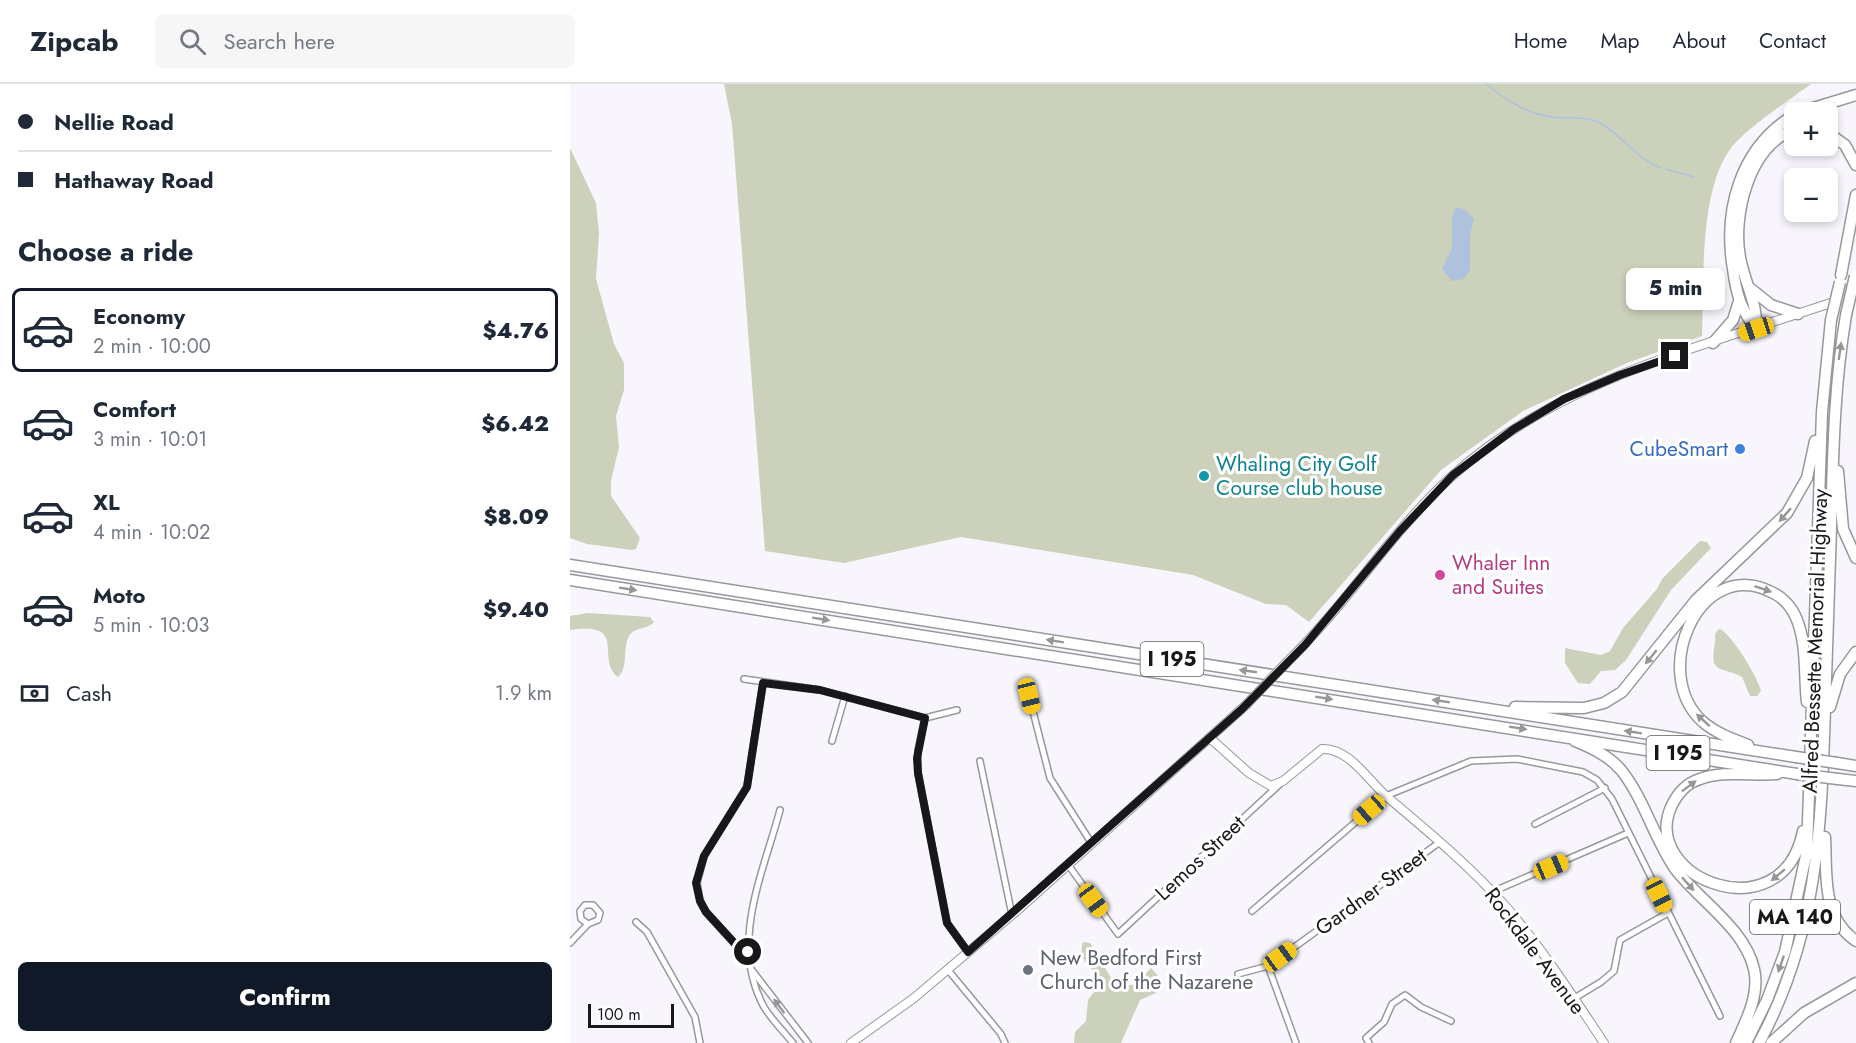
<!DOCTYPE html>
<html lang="en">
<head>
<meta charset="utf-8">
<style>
	body { margin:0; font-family:Jost,sans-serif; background:#f6f6f7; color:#1f2937; height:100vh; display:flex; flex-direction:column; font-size:22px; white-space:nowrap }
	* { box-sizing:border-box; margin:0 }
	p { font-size:20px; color:#747a83 }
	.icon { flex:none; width:33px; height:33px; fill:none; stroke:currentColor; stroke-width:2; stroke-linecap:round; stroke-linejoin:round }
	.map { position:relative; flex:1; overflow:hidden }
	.sheet { display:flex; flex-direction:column; background:#fff; width:570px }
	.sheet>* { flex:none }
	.hud { display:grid; align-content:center; height:132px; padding:0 18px; background:#fff }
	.fabs { position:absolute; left:1214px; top:18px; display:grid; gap:12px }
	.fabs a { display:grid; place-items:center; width:54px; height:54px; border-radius:9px; background:#fff; box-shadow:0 3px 9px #0003; font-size:30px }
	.scale { position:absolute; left:18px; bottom:15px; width:86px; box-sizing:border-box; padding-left:6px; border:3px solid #18181a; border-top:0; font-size:16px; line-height:21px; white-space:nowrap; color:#18181a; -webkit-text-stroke:4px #fff; paint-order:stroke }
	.end { position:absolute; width:27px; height:27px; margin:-14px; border:8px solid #18181a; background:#fff; box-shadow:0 0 0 3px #fff }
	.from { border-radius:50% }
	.bubble { position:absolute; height:42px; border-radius:9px; background:#fff; box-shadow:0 3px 9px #0003; font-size:20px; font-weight:800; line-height:42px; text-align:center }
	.car { position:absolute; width:18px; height:36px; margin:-18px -9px; border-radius:8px; box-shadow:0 0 4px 2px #0007; background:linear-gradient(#f5c518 24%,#345 0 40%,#f5c518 0 76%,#345 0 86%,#f5c518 0) }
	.hud b { display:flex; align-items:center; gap:21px; height:57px; font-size:22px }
	.hud b+b { border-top:2px solid #e0e1e3 }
	.hud i { width:15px; height:15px; background:#1f2937 }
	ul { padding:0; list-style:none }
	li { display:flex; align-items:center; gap:18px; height:84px; margin:0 12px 9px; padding:0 6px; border:3px solid transparent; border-radius:9px }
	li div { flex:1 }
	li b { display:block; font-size:22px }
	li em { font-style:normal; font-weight:800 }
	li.current { border-color:#111827 }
	li>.icon { width:54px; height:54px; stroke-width:1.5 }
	h2 { padding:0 18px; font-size:27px; line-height:72px }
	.pay { display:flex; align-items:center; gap:15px; height:66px; padding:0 18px; font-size:22px }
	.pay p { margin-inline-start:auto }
	.cta { display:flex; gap:12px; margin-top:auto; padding:12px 18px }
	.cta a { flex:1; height:69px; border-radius:9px; background:#111827; color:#fff; font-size:24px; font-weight:800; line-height:69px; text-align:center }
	header { display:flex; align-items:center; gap:36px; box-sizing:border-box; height:84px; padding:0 30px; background:#fff; border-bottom:2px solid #e0e1e3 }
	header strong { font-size:28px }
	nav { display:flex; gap:33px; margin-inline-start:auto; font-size:21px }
	.search { width:420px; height:54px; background:#f6f6f7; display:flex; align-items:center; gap:15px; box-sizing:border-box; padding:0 21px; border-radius:9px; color:#747a83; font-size:22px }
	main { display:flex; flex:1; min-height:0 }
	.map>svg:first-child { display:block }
</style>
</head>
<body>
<header>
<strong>Zipcab</strong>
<div class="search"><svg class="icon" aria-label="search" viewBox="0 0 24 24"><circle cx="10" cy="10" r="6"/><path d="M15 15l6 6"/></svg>Search here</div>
<nav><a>Home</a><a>Map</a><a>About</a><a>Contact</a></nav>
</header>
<main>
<section class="sheet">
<div class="hud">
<b><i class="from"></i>Nellie Road</b>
<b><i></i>Hathaway Road</b>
</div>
<h2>Choose a ride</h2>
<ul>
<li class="current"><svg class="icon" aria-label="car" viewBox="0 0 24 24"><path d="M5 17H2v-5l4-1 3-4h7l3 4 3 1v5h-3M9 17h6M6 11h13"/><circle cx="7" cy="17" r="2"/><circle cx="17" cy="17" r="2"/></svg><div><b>Economy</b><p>2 min · 10:00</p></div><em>$4.76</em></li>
<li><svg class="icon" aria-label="car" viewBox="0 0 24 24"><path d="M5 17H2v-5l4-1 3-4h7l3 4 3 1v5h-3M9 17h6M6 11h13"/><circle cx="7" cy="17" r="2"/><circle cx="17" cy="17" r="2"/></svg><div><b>Comfort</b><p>3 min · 10:01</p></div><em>$6.42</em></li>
<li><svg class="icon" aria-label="car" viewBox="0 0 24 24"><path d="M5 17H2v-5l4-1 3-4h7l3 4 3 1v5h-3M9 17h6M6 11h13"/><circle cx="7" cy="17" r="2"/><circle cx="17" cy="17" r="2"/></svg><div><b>XL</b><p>4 min · 10:02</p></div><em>$8.09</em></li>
<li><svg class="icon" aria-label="car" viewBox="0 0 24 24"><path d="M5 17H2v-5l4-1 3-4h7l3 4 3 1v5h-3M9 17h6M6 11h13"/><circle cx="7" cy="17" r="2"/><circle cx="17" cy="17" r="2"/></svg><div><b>Moto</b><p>5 min · 10:03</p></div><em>$9.40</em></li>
</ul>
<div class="pay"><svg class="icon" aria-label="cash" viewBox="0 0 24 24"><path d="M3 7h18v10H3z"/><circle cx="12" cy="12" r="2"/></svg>Cash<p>1.9 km</p></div>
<div class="cta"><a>Confirm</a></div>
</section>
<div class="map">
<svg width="1286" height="959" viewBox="0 0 1286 959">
	<rect width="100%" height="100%" fill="#f8f6fc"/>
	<!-- green -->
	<path fill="#cbd1bb" d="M154,0H1241C1220,16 1173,46 1159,67C1129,110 1134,200 1132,252L1057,279L953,327L871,386L739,538L716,521L696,520L623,491L391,453L274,479L195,467L162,40Z
		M0,64L26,119L29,149L26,195L44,260L54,279V306L46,332L49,363L41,397V412L70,454L66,465L62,466L17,460L0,454Z
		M1130,457L1137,458L1141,464L1101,506L1056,576L1045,586L1031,587L1020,600L1008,599L995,579V564L1031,571L1040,567L1053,544L1087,505L1092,495Z
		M18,529L80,533L84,538C77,546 64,543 59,552C52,564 59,583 48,593C25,575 59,537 0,546V532Z
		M1149,545C1160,547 1189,595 1191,607L1187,612H1180L1172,593C1150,581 1139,592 1145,558C1146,552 1143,550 1149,545Z
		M513,858L520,859L543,897L550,903L566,900L581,884L588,892L586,909L570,916L551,959H504L505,948L516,937L518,916L530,900L528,890C517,882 508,873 513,858Z"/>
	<!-- water -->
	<path fill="#aec2de" d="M886,123L896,126L904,135L900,151V186L894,195L882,197L872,185L882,164V133Z"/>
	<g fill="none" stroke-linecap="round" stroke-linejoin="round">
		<!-- stream -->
		<path stroke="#aec2de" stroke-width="1.5" d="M916,0C935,15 957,30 982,33C997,35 1014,32 1028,38C1052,50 1068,77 1092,84
			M1096,85L1124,93"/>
		<!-- street casing -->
		<g stroke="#98979c" stroke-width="8">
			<path id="street" d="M174,595L250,606L355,634L387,626
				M459,612L480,694L522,760
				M355,634L348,666V689L377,839L398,868
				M262,657L275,612
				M410,677L442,831
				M210,726C193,790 159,859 194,923C202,936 213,947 223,959
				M965,740L1035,704
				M499,782L548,850L710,700
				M922,808L1058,749
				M682,827L816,712L901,677L947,675L1013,688L1027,696L1042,715L1150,932
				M66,838L77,848L125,933L130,959
				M0,859L18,840L28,836L30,829L23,821H15L10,827L11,835L18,840
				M178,874L136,828L130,817L127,799L134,772L177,703L193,599
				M698,882L726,959
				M181,885L238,959
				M378,886L431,950L435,959
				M668,890L698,882L870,758
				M1003,915L1031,898L1044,887L1050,856L1098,829
				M799,959L796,954L814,938L822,920L835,911L851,923L881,937"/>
		</g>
		<!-- secondary casing -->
		<g stroke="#98979c" stroke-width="10">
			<path id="secondary" d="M718,577C777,520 820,449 881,393C993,291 1145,260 1284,211
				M641,655L679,689L701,702L713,697L752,665C778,663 799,697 816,712C859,748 901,783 938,825C973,866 1004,914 1034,959
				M281,959L344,914L450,824L676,621"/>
		</g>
		<!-- highway casing -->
		<g stroke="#98979c" stroke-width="13">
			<path id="highway" d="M1230,28L1286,11
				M1257,48L1275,61L1286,81
				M1271,191L1286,111
				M1181,205L1201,221L1228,230
				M1186,245C1171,226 1166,209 1163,185C1153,126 1170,64 1224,31
				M1186,245C1188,219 1174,198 1170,173C1162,133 1179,60 1224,46
				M1143,259L1163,236L1169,217
				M1268,387L1273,445L1286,474
				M0,481L1226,673
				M0,496L1227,690
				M945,623L1014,624L1034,619L1052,608L1126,516L1217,429L1237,394L1245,357
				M1260,623L1270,590L1286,568
				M1005,657C1022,664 1039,672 1051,686C1075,716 1084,755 1106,786C1130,817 1175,845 1184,885C1190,910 1176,937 1166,959
				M1178,661C1162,655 1146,649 1133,638C1079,590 1128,474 1199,507C1212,512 1222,523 1227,536C1237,561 1234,591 1237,618
				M1267,679L1286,682
				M1207,690C1182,692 1153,686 1130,695C1117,699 1107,710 1101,723C1070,795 1213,850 1233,747
				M1268,695L1286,697
				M1255,753C1257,790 1251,833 1286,857
				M1176,959L1197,916L1215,868L1237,767L1252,328L1261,236
				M1189,959C1248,850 1251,745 1255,625C1257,564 1259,504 1261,444C1263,372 1264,302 1276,231
				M1201,959L1234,929L1286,899"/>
		</g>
		<!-- street -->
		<use href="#street" stroke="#fff" stroke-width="5"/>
		<!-- secondary -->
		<use href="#secondary" stroke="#fff" stroke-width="8"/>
		<!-- highway -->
		<use href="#highway" stroke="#fff" stroke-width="10"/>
		<!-- secondary-bridge casing -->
		<g stroke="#98979c" stroke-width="10" stroke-linecap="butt">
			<path id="secondary-bridge" d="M676,621L718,577"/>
		</g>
		<!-- highway-bridge casing -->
		<g stroke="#98979c" stroke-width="13" stroke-linecap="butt">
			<path id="highway-bridge" d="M1276,231L1285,192
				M1261,236L1270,198
				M1226,673L1267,679
				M1227,690L1268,695"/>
		</g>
		<!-- secondary-bridge -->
		<use href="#secondary-bridge" stroke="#fff" stroke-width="8"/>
		<!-- highway-bridge -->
		<use href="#highway-bridge" stroke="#fff" stroke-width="10"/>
	</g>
	<!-- one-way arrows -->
	<defs><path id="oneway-solid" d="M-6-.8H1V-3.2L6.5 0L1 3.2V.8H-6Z" transform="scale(1.5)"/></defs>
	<g fill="#979798">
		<use href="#oneway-solid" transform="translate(1270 267) rotate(-82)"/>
		<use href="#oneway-solid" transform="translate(1215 431) rotate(131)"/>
		<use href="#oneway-solid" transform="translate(58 505) rotate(9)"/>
		<use href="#oneway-solid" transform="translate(1193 505) rotate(19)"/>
		<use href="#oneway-solid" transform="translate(251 535) rotate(9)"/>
		<use href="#oneway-solid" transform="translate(485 557) rotate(-171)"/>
		<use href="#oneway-solid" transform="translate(1081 573) rotate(129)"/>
		<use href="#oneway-solid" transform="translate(678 587) rotate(-172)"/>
		<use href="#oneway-solid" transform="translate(754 614) rotate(9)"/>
		<use href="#oneway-solid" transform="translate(871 617) rotate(-171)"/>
		<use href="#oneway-solid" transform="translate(1133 636) rotate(-138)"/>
		<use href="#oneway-solid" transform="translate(948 644) rotate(9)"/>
		<use href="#oneway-solid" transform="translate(1063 648) rotate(-171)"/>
		<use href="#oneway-solid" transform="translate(1119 702) rotate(-37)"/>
		<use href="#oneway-solid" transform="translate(1208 791) rotate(140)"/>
		<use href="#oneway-solid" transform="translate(1118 800) rotate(48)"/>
		<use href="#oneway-solid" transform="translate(1211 880) rotate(109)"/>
		<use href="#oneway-solid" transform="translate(209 922) rotate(-127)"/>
	</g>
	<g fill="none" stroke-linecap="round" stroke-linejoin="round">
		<!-- route -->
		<path stroke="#18181a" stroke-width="8" d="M178,868V874L136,828L130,817L126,799L134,772L177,703L193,599L250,606L355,634L347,674L348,689L377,839L398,868L672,625L735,561L830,447L883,391L944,345L994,315L1050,291L1105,272"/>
	</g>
	<!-- markers -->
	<circle fill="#3f7fe0" stroke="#fff" stroke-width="2" cx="1170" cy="365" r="6"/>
	<circle fill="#0f9aa8" stroke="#fff" stroke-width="2" cx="634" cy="392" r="6"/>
	<circle fill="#d1479c" stroke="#fff" stroke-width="2" cx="870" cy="491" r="6"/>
	<circle fill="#6b7280" stroke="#fff" stroke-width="2" cx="458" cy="886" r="6"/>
	<g text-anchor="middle" stroke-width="6" stroke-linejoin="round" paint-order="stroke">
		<!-- shield labels -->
		<g fill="#fff" stroke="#5d5d5f" stroke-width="1.5">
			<rect x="570.5" y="558" width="63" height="34" rx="4.5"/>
			<rect x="1076.5" y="652" width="63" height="34" rx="4.5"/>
			<rect x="1180" y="816" width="90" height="34" rx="4.5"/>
		</g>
		<g font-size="20" font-weight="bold" fill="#18181a">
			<text x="602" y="582">I 195</text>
			<text x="1108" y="676">I 195</text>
			<text x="1225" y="840">MA 140</text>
		</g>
		<!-- shop labels -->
		<g font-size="21" fill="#366cbe" stroke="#fff" text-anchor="end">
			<text x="1158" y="372">CubeSmart</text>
		</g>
		<!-- culture labels -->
		<g font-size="21" fill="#0d838f" stroke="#fff" text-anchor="start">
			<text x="646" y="387">Whaling City Golf<tspan x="646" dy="24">Course club house</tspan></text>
		</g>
		<!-- hotel labels -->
		<g font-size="21" fill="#b23c85" stroke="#fff" text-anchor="start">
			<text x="882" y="486">Whaler Inn<tspan x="882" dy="24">and Suites</tspan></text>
		</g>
		<!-- street labels -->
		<g font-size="21" fill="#18181a" stroke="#fff">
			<text transform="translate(1245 557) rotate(-88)" y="7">Alfred Bessette Memorial Highway</text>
			<text transform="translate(630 774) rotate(-43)" y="7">Lemos Street</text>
			<text transform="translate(801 808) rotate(-36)" y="7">Gardner Street</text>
			<text transform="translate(965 867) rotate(53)" y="7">Rockdale Avenue</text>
		</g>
		<!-- worship labels -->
		<g font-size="21" fill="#5b616d" stroke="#fff" text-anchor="start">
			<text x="470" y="881">New Bedford First<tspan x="470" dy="24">Church of the Nazarene</tspan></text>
		</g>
	</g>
</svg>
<div class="fabs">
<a>+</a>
<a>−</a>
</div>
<div class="scale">100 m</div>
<i class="end from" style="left:178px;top:868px"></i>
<i class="end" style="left:1105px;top:272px"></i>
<div class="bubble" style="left:1056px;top:184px;width:99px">5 min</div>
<i class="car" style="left:1186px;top:245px;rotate:252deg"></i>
<i class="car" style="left:459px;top:612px;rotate:166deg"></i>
<i class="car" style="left:799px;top:726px;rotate:229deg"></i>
<i class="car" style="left:981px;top:783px;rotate:67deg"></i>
<i class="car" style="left:1089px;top:811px;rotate:154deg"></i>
<i class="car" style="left:523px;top:816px;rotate:144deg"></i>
<i class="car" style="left:710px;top:873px;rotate:54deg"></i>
</div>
</main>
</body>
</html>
